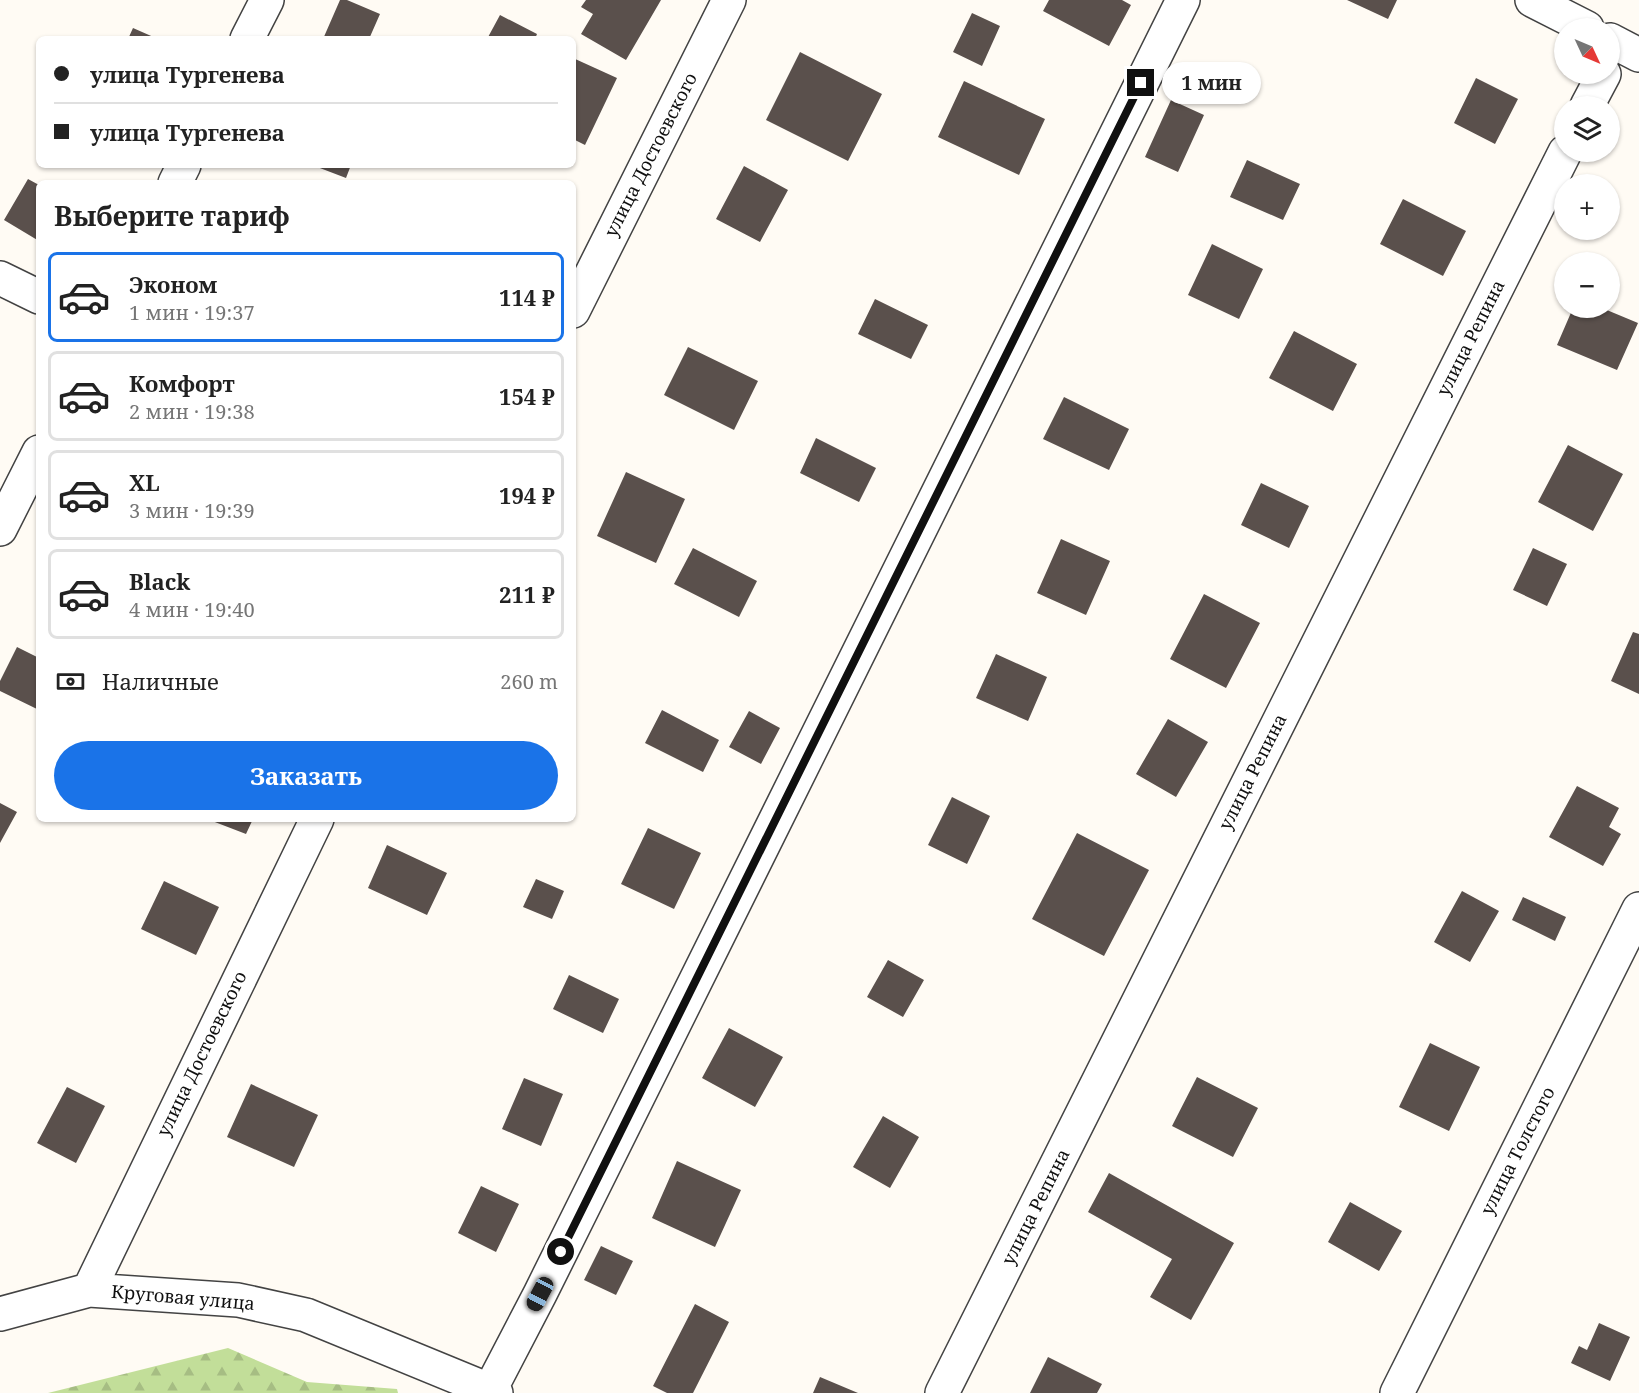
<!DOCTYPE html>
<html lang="ru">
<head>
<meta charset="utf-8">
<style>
	body { margin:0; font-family:"Noto Serif",serif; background:#f2f2f2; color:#222; height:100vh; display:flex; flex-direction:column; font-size:22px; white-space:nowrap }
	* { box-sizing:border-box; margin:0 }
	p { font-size:20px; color:#767676 }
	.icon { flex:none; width:33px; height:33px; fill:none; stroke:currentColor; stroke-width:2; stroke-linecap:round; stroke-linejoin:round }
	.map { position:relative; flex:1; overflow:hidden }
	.sheet { position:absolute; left:36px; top:180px; width:540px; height:642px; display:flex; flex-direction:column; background:#fff; border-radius:9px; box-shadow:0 2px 4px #0004 }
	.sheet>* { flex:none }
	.top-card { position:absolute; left:36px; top:36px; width:540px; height:132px; border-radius:9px; box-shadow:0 2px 4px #0004; display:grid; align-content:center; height:132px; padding:0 18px; background:#fff }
	.needle { width:39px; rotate:134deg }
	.controls { position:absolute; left:1554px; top:18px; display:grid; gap:12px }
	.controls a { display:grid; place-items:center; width:66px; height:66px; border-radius:50%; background:#fff; box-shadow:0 2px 4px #0004; font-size:30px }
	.end { position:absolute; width:27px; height:27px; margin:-14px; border:8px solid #101010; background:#fff; box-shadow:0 0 0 3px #fff }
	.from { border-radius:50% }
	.bubble { position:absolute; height:42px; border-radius:21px; background:#fff; box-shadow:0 2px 4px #0004; font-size:20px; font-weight:700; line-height:42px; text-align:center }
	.car { position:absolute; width:18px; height:36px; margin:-18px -9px; border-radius:8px; box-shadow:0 0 4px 2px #0007; background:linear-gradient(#222 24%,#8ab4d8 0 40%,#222 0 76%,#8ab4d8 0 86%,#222 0) }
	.top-card b { display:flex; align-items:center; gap:21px; height:57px; font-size:22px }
	.top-card b+b { border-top:2px solid #e0e0e0 }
	.top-card i { width:15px; height:15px; background:#222 }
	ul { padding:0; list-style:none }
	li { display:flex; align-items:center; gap:18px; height:90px; margin:0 12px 9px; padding:0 6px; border:3px solid #e0e0e0; border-radius:9px }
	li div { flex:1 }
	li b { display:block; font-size:22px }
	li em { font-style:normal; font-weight:700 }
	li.current { border-color:#1a73e8 }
	li>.icon { width:54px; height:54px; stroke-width:1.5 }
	h2 { padding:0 18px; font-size:27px; line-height:72px }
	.pay { display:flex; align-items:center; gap:15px; height:66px; padding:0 18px; font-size:22px }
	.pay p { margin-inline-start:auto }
	.primary-button { display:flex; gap:12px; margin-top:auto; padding:12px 18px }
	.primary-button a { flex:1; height:69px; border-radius:36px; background:#1a73e8; color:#fff; font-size:24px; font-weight:700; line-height:69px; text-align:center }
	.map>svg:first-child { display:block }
</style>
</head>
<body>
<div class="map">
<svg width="1639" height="1393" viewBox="0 0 1639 1393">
	<defs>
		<pattern id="forest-firs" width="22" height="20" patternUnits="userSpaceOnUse" patternTransform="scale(1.5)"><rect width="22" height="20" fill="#c2de99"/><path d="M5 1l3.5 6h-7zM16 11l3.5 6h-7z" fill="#a6bd83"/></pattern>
	</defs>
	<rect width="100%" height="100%" fill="#fffbf4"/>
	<!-- forest -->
	<path fill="url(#forest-firs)" d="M228,1348L307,1382L397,1389L398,1393H48Z"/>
	<!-- building -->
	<path fill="#5a504c" d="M340,0H347L380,14L369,39H323Z
		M586,0H661L626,60L581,34L593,14L581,7Z
		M1049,0H1122L1131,5L1109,46L1043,11Z
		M1347,0H1397L1388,19Z
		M972,13L1000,26L982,66L953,52Z
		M500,15L537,34L535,39H487Z
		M133,28L158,39H128Z
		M800,52L882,94L848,161L766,120Z
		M573,58L617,78L585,145L573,139Z
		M1476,78L1518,99L1495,144L1454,123Z
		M964,81L1045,119L1019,175L938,137Z
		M1171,100L1204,115L1178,172L1145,157Z
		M1247,160L1300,184L1283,220L1230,197Z
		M312,165H351L346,178Z
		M744,166L788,190L760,242L716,219Z
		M28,179L39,185V241L4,220Z
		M1403,199L1466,231L1443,276L1380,244Z
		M1212,244L1263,269L1239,319L1188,295Z
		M875,299L928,325L911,359L858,334Z
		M1573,308H1602L1638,323L1617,370L1557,345Z
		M1294,331L1357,364L1333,411L1269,378Z
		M688,347L758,381L734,430L664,395Z
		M1064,397L1129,429L1109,470L1043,439Z
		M816,438L876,468L859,502L800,473Z
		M1568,445L1623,474L1593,531L1538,502Z
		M626,472L685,499L656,563L597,536Z
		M1261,483L1309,506L1289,548L1241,525Z
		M1061,539L1110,561L1086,615L1037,593Z
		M693,548L757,581L739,617L674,584Z
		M1533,548L1567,564L1547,606L1513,590Z
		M1204,594L1260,623L1226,688L1170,659Z
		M1633,632L1639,634V694L1611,681Z
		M17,647L39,658V710L0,691V681Z
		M996,654L1047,677L1028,721L976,698Z
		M662,710L719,740L703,772L645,743Z
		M749,711L780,728L761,764L729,747Z
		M1168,719L1208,742L1176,797L1136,774Z
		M1577,786L1619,808L1609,827L1621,834L1603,866L1549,837Z
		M952,797L990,816L967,864L928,845Z
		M0,803L17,812L0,843Z
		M207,819H253L246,834Z
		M648,828L701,853L674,909L621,884Z
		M1077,833L1149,870L1104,956L1032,919Z
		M387,845L447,873L427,915L368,888Z
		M536,879L564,891L552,919L523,907Z
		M164,881L219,907L196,955L141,929Z
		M1462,891L1499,911L1470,962L1434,942Z
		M1523,897L1566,917L1555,941L1512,920Z
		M888,960L924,980L903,1017L867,997Z
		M569,975L619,999L603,1033L553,1009Z
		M729,1028L783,1057L755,1107L702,1078Z
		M1430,1043L1480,1067L1449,1131L1399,1107Z
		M1197,1077L1258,1108L1233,1157L1172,1126Z
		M524,1078L563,1094L541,1146L502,1129Z
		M251,1084L318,1115L294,1167L227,1137Z
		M67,1087L105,1106L76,1163L37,1143Z
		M883,1116L919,1137L890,1188L853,1167Z
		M677,1161L741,1190L715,1247L652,1218Z
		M1109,1173L1234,1243L1191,1320L1150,1297L1172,1259L1088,1212Z
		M481,1186L519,1204L496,1252L458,1233Z
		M1350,1202L1402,1231L1379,1271L1328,1242Z
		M601,1246L633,1261L616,1295L584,1280Z
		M695,1304L729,1322L693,1393H667L653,1386Z
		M1599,1323L1630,1337L1610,1381L1571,1363L1579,1346L1587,1350Z
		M1048,1357L1102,1384L1097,1393H1030Z
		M820,1377L858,1393H813Z"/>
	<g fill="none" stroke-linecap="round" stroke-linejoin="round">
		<!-- street casing -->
		<g stroke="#434343" stroke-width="36">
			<path id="street" d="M1532,0L1587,28
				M247,39L267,0
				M1610,40L1639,55
				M1587,106L1604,74
				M175,183L184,165
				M0,278L39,297
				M573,311L729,0
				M0,529L39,452
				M89,1290L317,819
				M0,1314L89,1290L238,1300L306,1315L496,1393
				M490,1390L540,1294L1183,0
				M942,1393L1565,152
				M1397,1393L1639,909"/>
		</g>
		<!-- street -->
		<use href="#street" stroke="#fff" stroke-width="33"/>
	</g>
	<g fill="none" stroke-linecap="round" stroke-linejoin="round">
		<!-- route -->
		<path stroke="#101010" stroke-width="8" d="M561,1252L1141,83"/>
	</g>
	<g text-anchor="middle" stroke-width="6" stroke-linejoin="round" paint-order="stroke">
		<!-- street labels -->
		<g font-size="18" fill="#101010" stroke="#fff">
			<text transform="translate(651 155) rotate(-63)" y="6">улица Достоевского</text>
			<text transform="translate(1471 338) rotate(-63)" y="6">улица Репина</text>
			<text transform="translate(1253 772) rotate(-63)" y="6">улица Репина</text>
			<text transform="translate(202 1054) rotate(-64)" y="6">улица Достоевского</text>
			<text transform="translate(1518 1151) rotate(-63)" y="6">улица Толстого</text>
			<text transform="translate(1036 1207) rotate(-63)" y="6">улица Репина</text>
			<text transform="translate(183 1298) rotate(5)" y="6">Круговая улица</text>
		</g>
	</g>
</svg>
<div class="controls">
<a><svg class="needle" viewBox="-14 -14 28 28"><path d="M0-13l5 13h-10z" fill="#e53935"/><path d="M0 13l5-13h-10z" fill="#767676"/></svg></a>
<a><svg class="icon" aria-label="layers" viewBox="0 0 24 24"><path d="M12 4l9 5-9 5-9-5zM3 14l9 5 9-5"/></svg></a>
<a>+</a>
<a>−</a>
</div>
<i class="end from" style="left:561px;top:1252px"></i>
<i class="end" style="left:1141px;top:83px"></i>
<div class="bubble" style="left:1162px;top:62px;width:99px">1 мин</div>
<i class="car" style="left:540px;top:1294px;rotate:208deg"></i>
<div class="top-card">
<b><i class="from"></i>улица Тургенева</b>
<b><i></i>улица Тургенева</b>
</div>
<section class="sheet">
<h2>Выберите тариф</h2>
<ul>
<li class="current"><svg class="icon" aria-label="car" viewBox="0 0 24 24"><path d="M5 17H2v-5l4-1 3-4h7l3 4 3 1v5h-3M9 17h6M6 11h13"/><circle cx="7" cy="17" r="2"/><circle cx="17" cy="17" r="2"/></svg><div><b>Эконом</b><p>1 мин · 19:37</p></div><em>114 ₽</em></li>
<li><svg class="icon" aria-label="car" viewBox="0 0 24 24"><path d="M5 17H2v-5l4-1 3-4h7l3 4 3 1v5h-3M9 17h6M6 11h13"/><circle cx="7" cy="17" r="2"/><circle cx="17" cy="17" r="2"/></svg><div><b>Комфорт</b><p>2 мин · 19:38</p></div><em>154 ₽</em></li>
<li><svg class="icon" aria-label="car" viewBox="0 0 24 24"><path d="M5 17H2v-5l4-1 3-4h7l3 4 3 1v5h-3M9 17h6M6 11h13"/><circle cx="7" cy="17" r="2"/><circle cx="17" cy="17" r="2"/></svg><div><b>XL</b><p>3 мин · 19:39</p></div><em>194 ₽</em></li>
<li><svg class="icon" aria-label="car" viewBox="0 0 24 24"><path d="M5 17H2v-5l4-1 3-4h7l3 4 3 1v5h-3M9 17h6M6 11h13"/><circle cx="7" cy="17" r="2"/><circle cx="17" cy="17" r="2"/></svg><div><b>Black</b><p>4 мин · 19:40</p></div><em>211 ₽</em></li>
</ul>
<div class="pay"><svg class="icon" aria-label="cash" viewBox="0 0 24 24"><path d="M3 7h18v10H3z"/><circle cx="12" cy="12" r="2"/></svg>Наличные<p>260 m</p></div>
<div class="primary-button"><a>Заказать</a></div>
</section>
</div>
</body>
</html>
